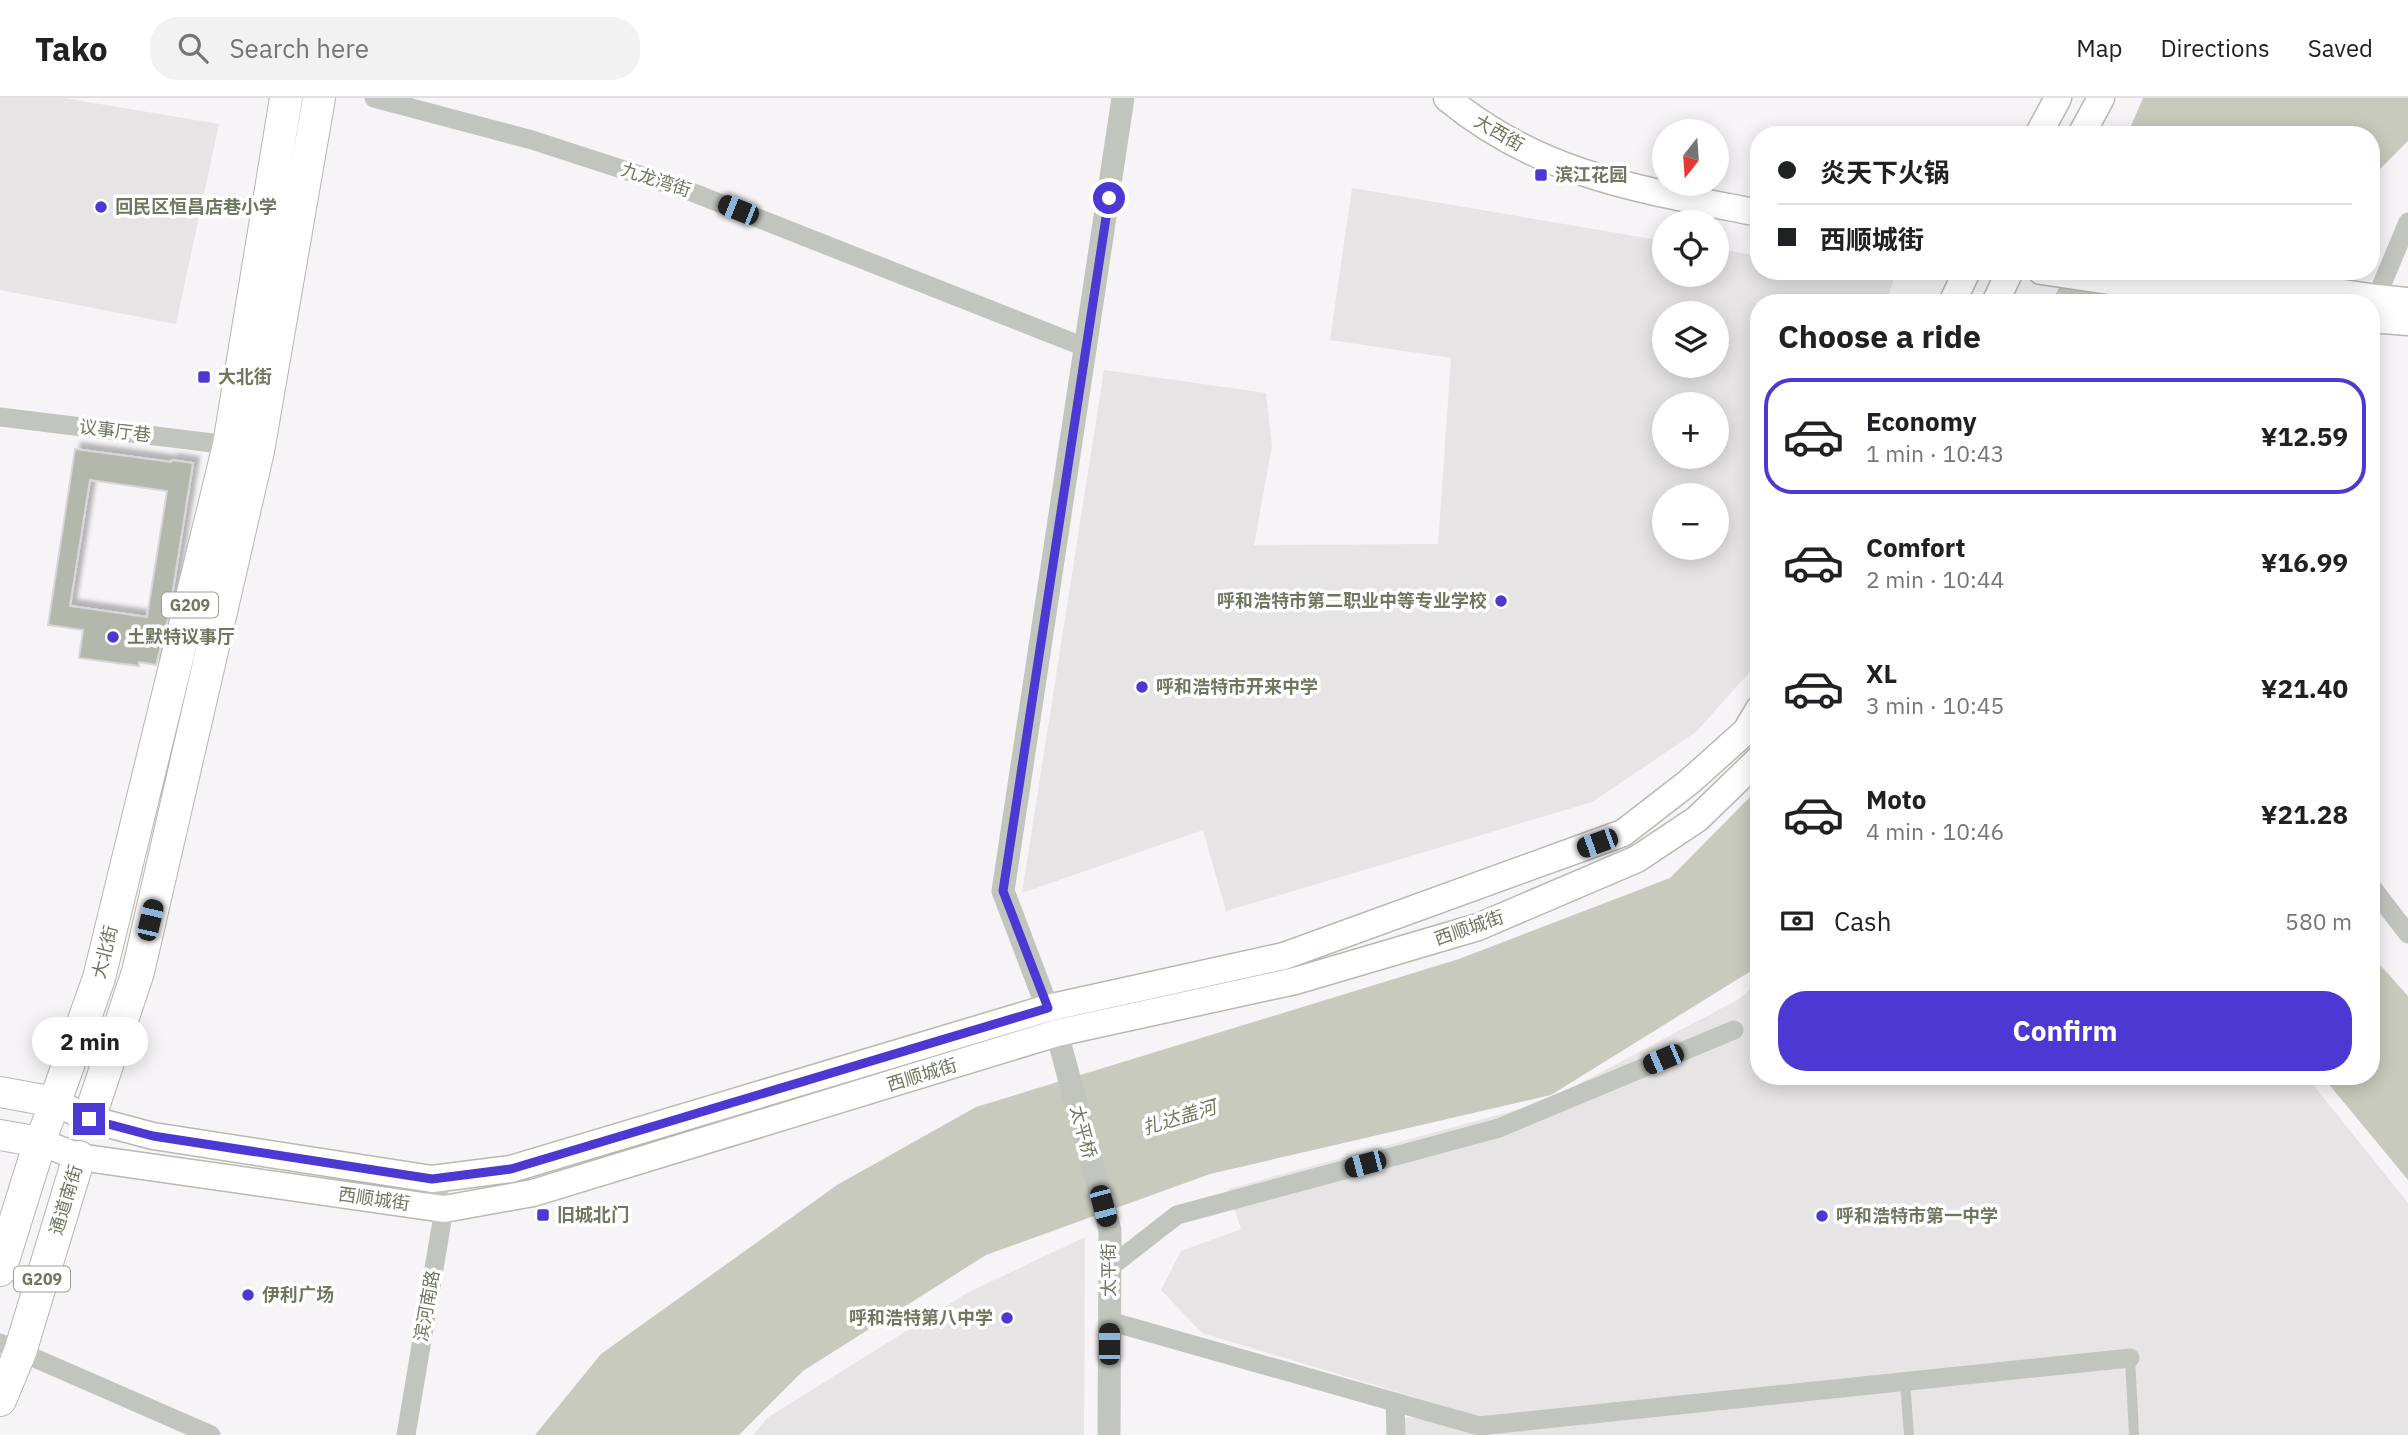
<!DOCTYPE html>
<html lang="en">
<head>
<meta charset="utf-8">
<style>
	body { margin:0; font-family:"IBM Plex Sans","Noto Sans SC",sans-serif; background:#f2f2f2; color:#202124; height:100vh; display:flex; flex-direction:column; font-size:26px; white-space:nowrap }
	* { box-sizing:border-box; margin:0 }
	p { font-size:23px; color:#757577 }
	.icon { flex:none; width:38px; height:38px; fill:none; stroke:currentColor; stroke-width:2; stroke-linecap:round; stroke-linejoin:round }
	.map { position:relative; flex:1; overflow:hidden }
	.side { position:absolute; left:1750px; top:196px; width:630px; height:791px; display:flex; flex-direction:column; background:#fff; border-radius:28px; box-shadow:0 4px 18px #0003 }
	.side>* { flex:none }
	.top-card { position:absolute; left:1750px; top:28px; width:630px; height:154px; border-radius:28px; box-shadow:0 4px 18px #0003; display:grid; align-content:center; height:154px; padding:0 28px; background:#fff }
	.needle { width:46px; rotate:197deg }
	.fabs { position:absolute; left:1652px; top:21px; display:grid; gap:14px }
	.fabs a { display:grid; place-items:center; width:77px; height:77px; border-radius:50%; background:#fff; box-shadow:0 4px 18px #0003; font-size:35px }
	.end { position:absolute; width:32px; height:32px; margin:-16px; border:9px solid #4c38d2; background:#fff; box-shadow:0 0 0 4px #fff }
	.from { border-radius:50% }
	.bubble { position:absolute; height:49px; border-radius:24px; background:#fff; box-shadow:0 4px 18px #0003; font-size:23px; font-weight:700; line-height:49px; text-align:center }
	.car { position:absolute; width:21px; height:42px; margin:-21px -10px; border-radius:9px; box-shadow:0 0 5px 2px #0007; background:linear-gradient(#222 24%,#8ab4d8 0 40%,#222 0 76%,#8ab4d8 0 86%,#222 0) }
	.top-card b { display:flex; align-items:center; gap:24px; height:66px; font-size:26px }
	.top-card b+b { border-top:2px solid #e0e0e0 }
	.top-card i { width:18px; height:18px; background:#202124 }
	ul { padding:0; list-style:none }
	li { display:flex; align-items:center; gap:21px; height:116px; margin:0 14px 10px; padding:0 14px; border:4px solid transparent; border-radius:28px }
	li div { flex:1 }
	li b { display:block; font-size:26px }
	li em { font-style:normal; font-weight:700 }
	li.selected { border-color:#4c38d2 }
	li>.icon { width:63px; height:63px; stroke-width:1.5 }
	h2 { padding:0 28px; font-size:32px; line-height:84px }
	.pay { display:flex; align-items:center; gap:18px; height:77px; padding:0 28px; font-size:26px }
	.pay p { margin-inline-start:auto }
	.cta { display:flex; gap:14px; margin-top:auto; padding:14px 28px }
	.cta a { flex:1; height:80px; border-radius:28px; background:#4c38d2; color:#fff; font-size:28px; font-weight:700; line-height:80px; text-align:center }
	header { display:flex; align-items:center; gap:42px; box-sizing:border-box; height:98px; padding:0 35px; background:#fff; border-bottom:2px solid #e0e0e0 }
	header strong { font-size:33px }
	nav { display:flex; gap:38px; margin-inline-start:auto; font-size:24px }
	.search { width:490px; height:63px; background:#f2f2f2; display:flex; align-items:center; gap:18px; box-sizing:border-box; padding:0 24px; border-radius:28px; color:#757577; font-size:26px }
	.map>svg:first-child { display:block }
</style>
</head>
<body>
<header>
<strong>Tako</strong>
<div class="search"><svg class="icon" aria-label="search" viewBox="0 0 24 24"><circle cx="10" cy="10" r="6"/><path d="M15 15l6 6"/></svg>Search here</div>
<nav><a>Map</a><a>Directions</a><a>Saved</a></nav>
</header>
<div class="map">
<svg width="2408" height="1337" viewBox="0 0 2408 1337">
	<defs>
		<filter id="shadow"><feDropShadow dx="6" dy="-6" stdDeviation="2" flood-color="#0004"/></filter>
	</defs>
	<rect width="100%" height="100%" fill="#f6f4f7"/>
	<!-- built -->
	<path fill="#e6e4e4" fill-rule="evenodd" d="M0,0H64L219,26L176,226L0,192Z
		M1352,90L1664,143V177H1717V151L1759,158V173H1846L1894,181L1886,205H1759V557L1748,576L1696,634L1592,704L1226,813L1203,732L1022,795L1104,272L1266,295L1272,348L1254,447L1438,446L1451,260L1330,242ZM1664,215H1717V268H1664ZM1664,306H1717V359H1664ZM1664,397H1717V450H1664Z
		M1759,884V978H2306L2408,1105V1337H1405V1320L1467,1315L1202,1235L1161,1192L1181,1153L1241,1131L1228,1091L1545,1004L1739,901Z
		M1085,1139L1084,1337H753L767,1320L967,1195Z"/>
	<!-- water -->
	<path fill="#c8cabd" d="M2143,0H2408V43L2371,80V37H2127Z
		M2068,173H2317L2304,205H2051Z
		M1759,690V868L1551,997L1210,1076L986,1157L803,1273L739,1337H535L601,1256L837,1087L976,1009L1459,861L1670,780Z
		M2371,857L2408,898V1082L2322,978H2371Z"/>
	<!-- building -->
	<path fill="#b4b7ac" stroke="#d8d6d8" stroke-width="2" fill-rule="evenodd" filter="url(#shadow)" d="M75,351L171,364L172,362L193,365L169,517L156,567L139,564V568L79,560L83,532L48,527ZM90,382L167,393L147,519L70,508Z"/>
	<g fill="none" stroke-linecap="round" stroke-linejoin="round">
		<!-- secondary casing -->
		<g stroke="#b6bab0" stroke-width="29">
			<path id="secondary" d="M1447,0C1541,78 1643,92 1759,115
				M2038,37L2058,0
				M2081,37L2101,0
				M2041,173L2258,205
				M2199,173L2376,200L2408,203
				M1952,205L1967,173
				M1995,205L2010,173
				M2371,221L2408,224
				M55,1004L89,1021L153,1038L432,1081L511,1071L1048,910L1284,858L1623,735L1689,684L1746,633L1759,611
				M40,1044L79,1059L444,1111L533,1095L1057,935L1295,883L1478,829L1637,761L1697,721L1759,661"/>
		</g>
		<!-- primary casing -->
		<g stroke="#b5b8af" stroke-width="32">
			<path id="primary" d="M0,994L55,1004L40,1044L0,1037"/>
		</g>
		<!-- trunk casing -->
		<g stroke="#b4b7af" stroke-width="34">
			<path id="trunk" d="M55,1004L99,880L229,347L286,0
				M89,1021L138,874L258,353L319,0
				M0,1172L40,1044
				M0,1302L20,1254L79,1059"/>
		</g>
		<!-- service -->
		<path stroke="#c2c5be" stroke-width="10" d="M2130,1260L2134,1337
			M1905,1284L1909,1337"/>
		<!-- minor -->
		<path stroke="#c2c5be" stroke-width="19" d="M374,0L532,42L689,93L1087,250
			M2372,210L2408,124
			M0,319L229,347
			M2371,788L2408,836
			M1109,1170L1177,1117L1499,1030L1734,932
			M1109,1223L1479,1328L2130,1260
			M0,1245L211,1337
			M1395,1304L1396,1337
			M406,1337L444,1111L432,1081"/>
		<!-- tertiary -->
		<path stroke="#c2c5be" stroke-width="23" d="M1109,1337L1110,1132L1057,935L1003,793L1123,0"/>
		<!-- secondary -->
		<use href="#secondary" stroke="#fff" stroke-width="26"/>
		<!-- primary -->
		<use href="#primary" stroke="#fff" stroke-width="30"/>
		<!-- trunk -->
		<use href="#trunk" stroke="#fff" stroke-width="32"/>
	</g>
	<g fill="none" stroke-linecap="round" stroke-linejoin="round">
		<!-- route -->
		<path stroke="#4c38d2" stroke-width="9" d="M89,1021L153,1038L432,1081L511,1071L1048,910L1003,793L1109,100"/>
	</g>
	<!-- markers -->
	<g fill="#4c38d2" stroke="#fff" stroke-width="2.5">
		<rect x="1534" y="70" width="14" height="14" rx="3.5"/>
		<circle cx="101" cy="109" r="7"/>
		<rect x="197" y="272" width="14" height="14" rx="3.5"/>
		<circle cx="1501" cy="503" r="7"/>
		<circle cx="113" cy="539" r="7"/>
		<circle cx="1142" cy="589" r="7"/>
		<rect x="536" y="1110" width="14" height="14" rx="3.5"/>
		<circle cx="1822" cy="1118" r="7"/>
		<circle cx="248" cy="1197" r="7"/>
		<circle cx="1007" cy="1220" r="7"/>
	</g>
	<g text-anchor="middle" stroke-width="7" stroke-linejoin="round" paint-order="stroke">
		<!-- shield labels -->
		<g fill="#fff" stroke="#9aa08f" stroke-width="2">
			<rect x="162" y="494.5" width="56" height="25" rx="5"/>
			<rect x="14" y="1168.5" width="56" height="25" rx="5"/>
		</g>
		<g font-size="16" font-weight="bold" fill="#6f775f">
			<text x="190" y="513">G209</text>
			<text x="42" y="1187">G209</text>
		</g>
		<!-- street labels -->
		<g font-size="18" fill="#6f775f" stroke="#fff">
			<text transform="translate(1499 35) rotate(30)" y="6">大西街</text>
			<text transform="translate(656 82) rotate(18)" y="6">九龙湾街</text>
			<text transform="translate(115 333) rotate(7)" y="6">议事厅巷</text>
			<text transform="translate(1469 830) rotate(-19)" y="6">西顺城街</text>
			<text transform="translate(105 854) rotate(-76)" y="6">大北街</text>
			<text transform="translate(922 977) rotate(-17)" y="6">西顺城街</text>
			<text transform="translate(1083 1034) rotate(75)" y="6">太平桥</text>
			<text transform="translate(374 1101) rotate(8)" y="6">西顺城街</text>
			<text transform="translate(66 1102) rotate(-73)" y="6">通道南街</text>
			<text transform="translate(1109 1172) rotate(-90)" y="6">太平街</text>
			<text transform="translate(427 1208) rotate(-80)" y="6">滨河南路</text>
		</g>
		<!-- poi labels -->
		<g font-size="18" font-weight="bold" fill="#6f775f" stroke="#fff" text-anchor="start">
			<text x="1555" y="83">滨江花园</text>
			<text x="115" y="115">回民区恒昌店巷小学</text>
			<text x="218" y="285">大北街</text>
			<text x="1487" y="509" text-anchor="end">呼和浩特市第二职业中等专业学校</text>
			<text x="127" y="545">土默特议事厅</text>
			<text x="1156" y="595">呼和浩特市开来中学</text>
			<text x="557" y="1123">旧城北门</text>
			<text x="1836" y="1124">呼和浩特市第一中学</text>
			<text x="262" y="1203">伊利广场</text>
			<text x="993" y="1226" text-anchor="end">呼和浩特第八中学</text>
		</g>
		<!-- water labels -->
		<g font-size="19" font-style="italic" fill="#73775f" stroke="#fff">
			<text transform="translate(1179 1019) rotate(-17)" y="7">扎达盖河</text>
		</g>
	</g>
</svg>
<div class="fabs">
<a><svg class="needle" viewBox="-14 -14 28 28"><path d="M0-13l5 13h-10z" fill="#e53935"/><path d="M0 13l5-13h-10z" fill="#757577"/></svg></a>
<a><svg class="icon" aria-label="locate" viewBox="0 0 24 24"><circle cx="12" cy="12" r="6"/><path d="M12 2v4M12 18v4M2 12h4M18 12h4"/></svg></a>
<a><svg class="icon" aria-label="layers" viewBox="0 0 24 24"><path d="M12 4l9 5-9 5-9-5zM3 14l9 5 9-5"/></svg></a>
<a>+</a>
<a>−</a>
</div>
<i class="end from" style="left:1109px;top:100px"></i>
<i class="end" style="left:89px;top:1021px"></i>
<div class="bubble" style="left:32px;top:919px;width:116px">2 min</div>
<i class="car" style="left:738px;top:112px;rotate:292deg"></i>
<i class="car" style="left:1597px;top:745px;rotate:250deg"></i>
<i class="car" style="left:150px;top:822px;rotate:13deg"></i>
<i class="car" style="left:1663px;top:961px;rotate:247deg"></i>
<i class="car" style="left:1365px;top:1066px;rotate:255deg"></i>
<i class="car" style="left:1103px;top:1108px;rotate:165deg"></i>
<i class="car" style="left:1109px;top:1246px;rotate:0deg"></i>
<div class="top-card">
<b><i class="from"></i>炎天下火锅</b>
<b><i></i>西顺城街</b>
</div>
<section class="side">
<h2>Choose a ride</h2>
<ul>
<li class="selected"><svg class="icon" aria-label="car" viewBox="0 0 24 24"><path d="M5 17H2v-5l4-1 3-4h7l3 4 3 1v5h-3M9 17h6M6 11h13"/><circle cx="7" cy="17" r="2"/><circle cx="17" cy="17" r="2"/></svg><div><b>Economy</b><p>1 min · 10:43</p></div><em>¥12.59</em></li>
<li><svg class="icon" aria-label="car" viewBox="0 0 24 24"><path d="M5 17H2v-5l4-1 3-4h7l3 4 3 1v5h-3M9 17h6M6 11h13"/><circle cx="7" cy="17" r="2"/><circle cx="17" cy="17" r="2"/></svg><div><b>Comfort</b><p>2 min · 10:44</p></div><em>¥16.99</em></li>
<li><svg class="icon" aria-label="car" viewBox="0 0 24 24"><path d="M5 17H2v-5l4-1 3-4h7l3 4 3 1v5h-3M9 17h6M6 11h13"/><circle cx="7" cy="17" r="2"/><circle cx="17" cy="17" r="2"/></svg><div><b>XL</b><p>3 min · 10:45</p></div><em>¥21.40</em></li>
<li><svg class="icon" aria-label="car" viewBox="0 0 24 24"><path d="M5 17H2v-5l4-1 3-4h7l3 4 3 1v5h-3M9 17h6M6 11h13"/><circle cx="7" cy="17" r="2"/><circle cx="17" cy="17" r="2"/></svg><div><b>Moto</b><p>4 min · 10:46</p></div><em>¥21.28</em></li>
</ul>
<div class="pay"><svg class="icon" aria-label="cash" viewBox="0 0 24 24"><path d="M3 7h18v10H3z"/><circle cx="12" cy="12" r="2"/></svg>Cash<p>580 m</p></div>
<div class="cta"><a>Confirm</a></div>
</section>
</div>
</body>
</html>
